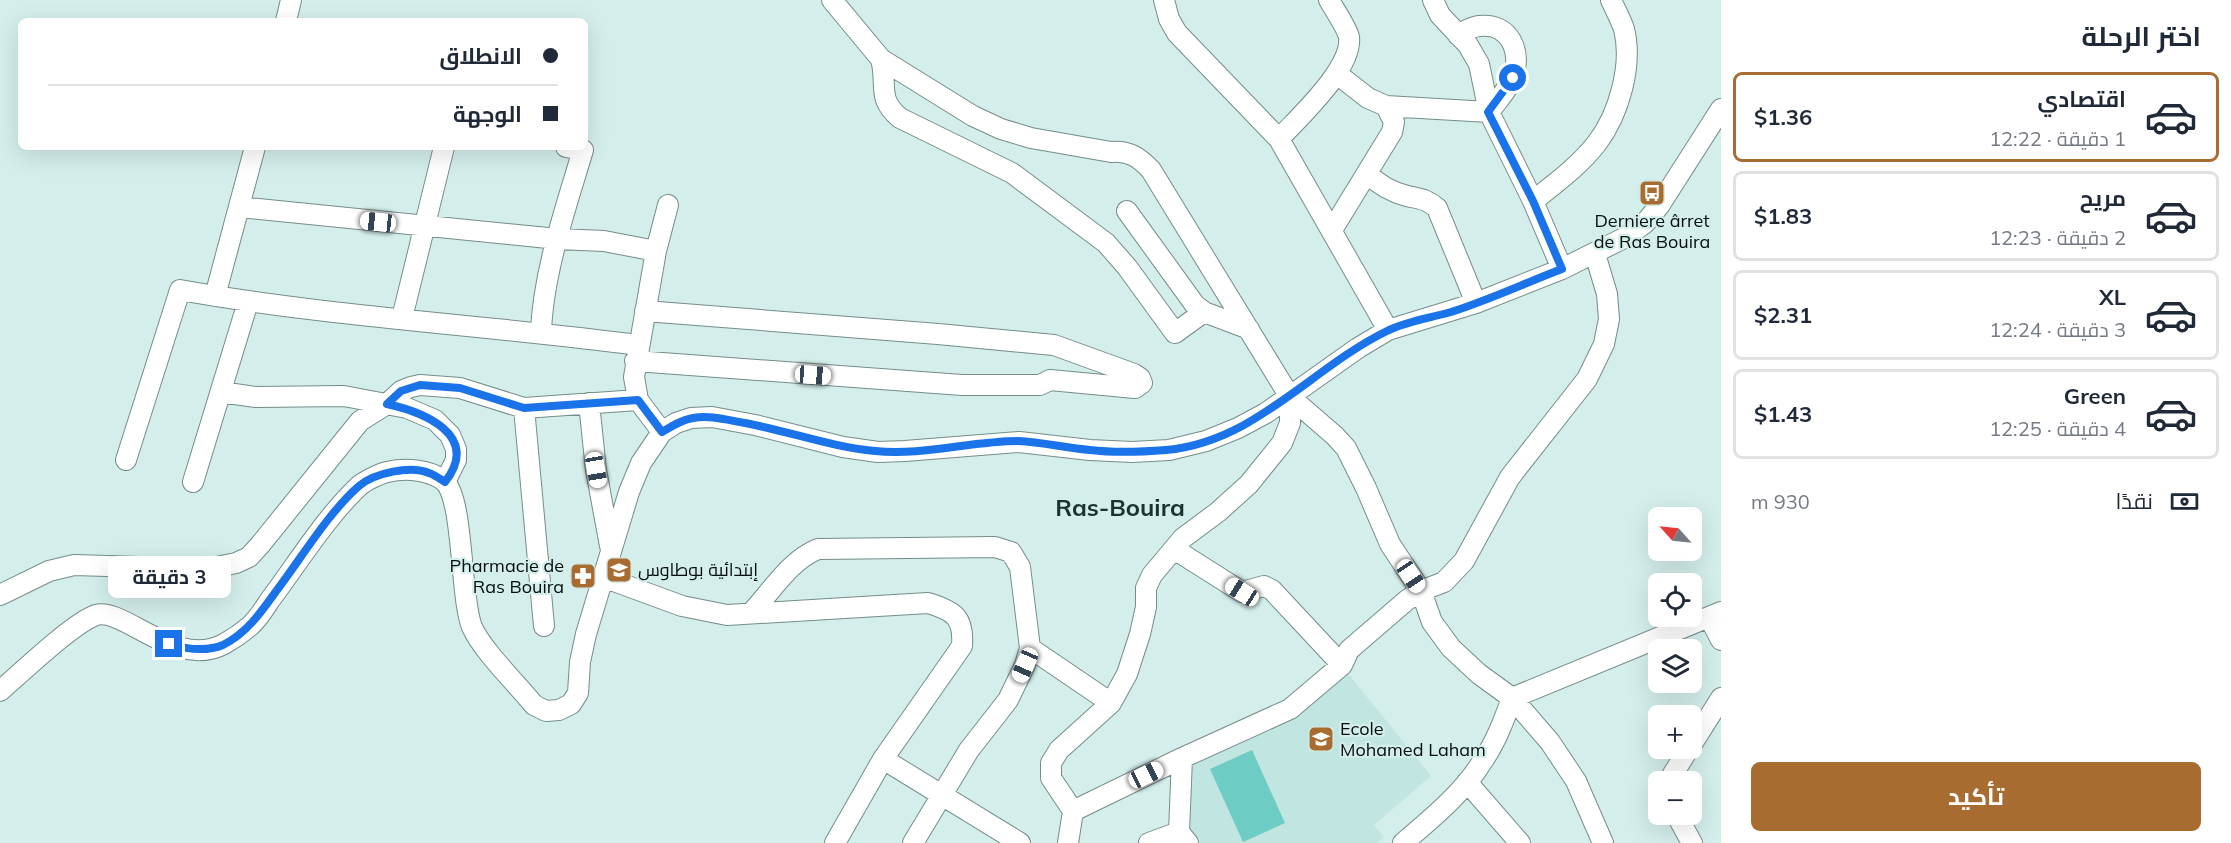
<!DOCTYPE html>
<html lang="ar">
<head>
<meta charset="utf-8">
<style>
	body { margin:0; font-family:Mulish,Cairo,sans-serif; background:#f6f6f7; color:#1f2937; direction:rtl; height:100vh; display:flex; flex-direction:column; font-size:22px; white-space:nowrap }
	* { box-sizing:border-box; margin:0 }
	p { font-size:20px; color:#747a83 }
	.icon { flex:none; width:33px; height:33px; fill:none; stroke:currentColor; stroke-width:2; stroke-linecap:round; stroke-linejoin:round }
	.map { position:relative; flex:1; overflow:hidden; direction:ltr }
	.panel { display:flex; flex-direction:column; background:#fff; width:510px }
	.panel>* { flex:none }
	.banner { position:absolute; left:18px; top:18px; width:570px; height:132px; border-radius:9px; box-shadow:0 6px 24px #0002; direction:rtl; display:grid; align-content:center; height:132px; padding:0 30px; background:#fff }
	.needle { width:39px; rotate:297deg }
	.controls { position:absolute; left:1648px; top:507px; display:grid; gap:12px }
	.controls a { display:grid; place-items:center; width:54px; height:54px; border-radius:9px; background:#fff; box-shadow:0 6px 24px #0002; font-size:30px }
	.end { position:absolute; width:27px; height:27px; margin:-14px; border:8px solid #1a73e8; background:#fff; box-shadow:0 0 0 3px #fff }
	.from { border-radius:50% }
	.bubble { position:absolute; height:42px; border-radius:9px; background:#fff; box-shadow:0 6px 24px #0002; font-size:20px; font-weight:700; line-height:42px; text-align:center; direction:rtl }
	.car { position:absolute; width:18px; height:36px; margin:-18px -9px; border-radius:8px; box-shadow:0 0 4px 2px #0007; background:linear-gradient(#fff 24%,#345 0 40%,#fff 0 76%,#345 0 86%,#fff 0) }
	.banner b { display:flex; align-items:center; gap:21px; height:57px; font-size:22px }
	.banner b+b { border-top:2px solid #e0e1e3 }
	.banner i { width:15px; height:15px; background:#1f2937 }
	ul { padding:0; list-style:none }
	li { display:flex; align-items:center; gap:18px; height:90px; margin:0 12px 9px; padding:0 18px; border:3px solid #e0e1e3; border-radius:9px }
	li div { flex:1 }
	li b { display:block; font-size:22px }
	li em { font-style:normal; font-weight:700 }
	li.on { border-color:#a96c30 }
	li>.icon { width:54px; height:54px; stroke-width:1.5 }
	h2 { padding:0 30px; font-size:27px; line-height:72px }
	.pay { display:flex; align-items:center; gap:15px; height:66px; padding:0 30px; font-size:22px }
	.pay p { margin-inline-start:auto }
	.action { display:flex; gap:12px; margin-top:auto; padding:12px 30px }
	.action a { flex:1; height:69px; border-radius:9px; background:#a96c30; color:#fff; font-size:24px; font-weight:700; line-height:69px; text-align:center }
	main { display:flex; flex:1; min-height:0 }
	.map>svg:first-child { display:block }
</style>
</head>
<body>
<main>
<section class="panel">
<h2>اختر الرحلة</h2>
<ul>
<li class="on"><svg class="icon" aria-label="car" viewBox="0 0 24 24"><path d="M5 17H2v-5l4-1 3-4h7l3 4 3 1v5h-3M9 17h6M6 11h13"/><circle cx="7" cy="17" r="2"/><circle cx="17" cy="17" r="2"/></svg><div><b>اقتصادي</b><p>1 دقيقة · 12:22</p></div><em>$1.36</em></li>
<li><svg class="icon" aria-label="car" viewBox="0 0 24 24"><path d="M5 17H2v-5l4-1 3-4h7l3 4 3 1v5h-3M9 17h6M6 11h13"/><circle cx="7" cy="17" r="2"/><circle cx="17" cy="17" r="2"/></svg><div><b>مريح</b><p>2 دقيقة · 12:23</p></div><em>$1.83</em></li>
<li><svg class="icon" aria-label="car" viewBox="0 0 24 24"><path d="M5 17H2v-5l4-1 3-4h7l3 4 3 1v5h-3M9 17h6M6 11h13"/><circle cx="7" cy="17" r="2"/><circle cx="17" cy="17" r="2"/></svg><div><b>XL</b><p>3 دقيقة · 12:24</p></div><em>$2.31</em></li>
<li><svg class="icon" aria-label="car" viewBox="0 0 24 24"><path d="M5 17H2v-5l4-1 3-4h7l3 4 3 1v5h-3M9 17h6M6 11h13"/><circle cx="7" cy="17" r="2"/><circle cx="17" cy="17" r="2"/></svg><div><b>Green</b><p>4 دقيقة · 12:25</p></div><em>$1.43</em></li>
</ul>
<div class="pay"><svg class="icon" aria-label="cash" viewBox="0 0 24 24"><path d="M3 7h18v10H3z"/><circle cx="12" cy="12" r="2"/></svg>نقدًا<p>930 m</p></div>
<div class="action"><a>تأكيد</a></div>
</section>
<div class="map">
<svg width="1721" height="843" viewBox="0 0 1721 843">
	<rect width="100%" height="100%" fill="#d3eeeb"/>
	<!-- built -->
	<path fill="#c1e6e1" d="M1346,671L1431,776L1374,825L1384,837L1377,843H1199L1189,830L1190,763Z"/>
	<!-- green -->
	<path fill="#6dccc4" d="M1252,750L1285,823L1243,842L1210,769Z"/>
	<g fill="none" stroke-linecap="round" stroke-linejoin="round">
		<!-- minor casing -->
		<g stroke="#748d8a" stroke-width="22">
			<path id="minor" d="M832,0L881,59L973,116L1001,129L1031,138L1111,152C1128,150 1139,157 1151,170L1290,397L1335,436L1346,448L1366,488L1390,544L1421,591L1432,622L1451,648L1479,674L1512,698L1721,612
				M1164,0L1169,19L1177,33L1279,139L1388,330
				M1433,0L1440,15L1468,45L1479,64L1489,112L1533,201L1562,269
				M286,21L291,0
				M881,59C888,85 876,98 900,118L1012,173L1106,243L1127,267L1175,333L1204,312
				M1337,74L1368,98L1386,106L1489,112C1497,101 1508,90 1513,77C1522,52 1510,22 1479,26C1471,27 1465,31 1458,35
				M1279,139C1299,117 1353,68 1349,37C1347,28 1334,9 1329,0
				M1368,174C1379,185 1391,192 1407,196C1420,199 1427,199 1437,208L1476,303
				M1533,201C1556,183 1579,166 1597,143C1619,114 1633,65 1624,29C1621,20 1615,9 1611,0
				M239,207L558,239L604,241L656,251
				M1127,211L1195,305L1204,312L1249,329
				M1332,230L1392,132L1394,122L1386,106
				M215,296L255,147
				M402,318L444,147
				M541,332C543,273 566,207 583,150L566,147
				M635,361L962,385H1040L1050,380L1135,388L1142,383L1140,378L1134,374L1054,345L938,334L645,311
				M221,392L256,397L344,396L407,408L435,420L450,435L456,449V460L445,482
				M589,403L596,470L610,546
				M524,408L544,626
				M662,432L638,400L634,377L656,251L668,205
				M126,460L180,290C331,317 486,325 638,345
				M193,482L248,302
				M1174,549L1242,592L1264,586L1272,590L1342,665
				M603,577L682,606L727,615L928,603C955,611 964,618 962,646L883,759L835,843
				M0,595L49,571L74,565L207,569L236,563L249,557L260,545L360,421L387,404L401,391L411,387L420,385L460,388L524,408L638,400
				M751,613C771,592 790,560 818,549L995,547L1011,552L1020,567L1030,648L1025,665L1008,700L969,750L913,843
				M1709,617L1721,640
				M1030,648L1111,703
				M0,691C21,673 73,623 96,615C124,607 176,670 224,644C233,639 243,632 250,626C258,619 264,609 270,600C297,564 326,517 359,486C365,481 379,474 387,472C405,468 429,469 444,481C464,498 460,598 472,627C482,650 517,684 534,705L546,711L559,710L571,704L578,693L580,662L586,634L629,492L641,463L662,432L676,423L691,418L712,417L755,425L843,447L878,452L905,451L1019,442L1090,450L1132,452L1169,450L1206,441L1238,428L1266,413L1358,348L1388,330L1476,303L1562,269L1626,237L1645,223L1659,206L1721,109
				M1692,744L1721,698
				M1182,758L1179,832L1188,843
				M883,759L1020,843
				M1467,782L1520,843
				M1672,782L1673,774L1689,748
				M1073,811L1182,758L1290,709L1342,665L1349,650L1407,600L1421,591L1444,582L1464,561L1510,477L1587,379L1604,344L1609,319L1607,294L1595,254
				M1676,814L1692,843
				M1068,843L1073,811L1051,778V763L1059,750L1111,703L1127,674L1140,634L1146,607V588L1152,575L1183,538L1218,512L1249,484L1282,443L1290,423V397
				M1149,843L1179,832
				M1403,843C1431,819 1463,793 1482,762C1496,742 1504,720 1512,698L1550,742L1576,781L1603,843"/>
		</g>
		<!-- minor -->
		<use href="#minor" stroke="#fff" stroke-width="20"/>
	</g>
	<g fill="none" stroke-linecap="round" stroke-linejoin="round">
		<!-- route -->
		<path stroke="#1a73e8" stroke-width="8" d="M169,644C186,649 206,652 223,645C247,633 262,611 277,590C302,557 329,512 359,486C374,473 411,465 429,473C435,475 440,479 445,482C482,435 423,412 387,404L401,391L420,385L460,388L524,408L638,400L662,432C672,426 681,420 693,418C710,415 727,420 745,423C788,431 831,447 875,451C922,456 971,441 1018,441C1042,442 1066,448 1090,450C1115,453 1141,452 1166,450C1255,442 1311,368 1387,331C1406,321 1430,318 1451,312C1489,300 1525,283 1562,269L1533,201L1488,112L1513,78"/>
	</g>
	<!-- icons -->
	<defs>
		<g id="bus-square" transform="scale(1.35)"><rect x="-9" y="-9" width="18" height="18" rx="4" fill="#a96c30" stroke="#d3eeeb"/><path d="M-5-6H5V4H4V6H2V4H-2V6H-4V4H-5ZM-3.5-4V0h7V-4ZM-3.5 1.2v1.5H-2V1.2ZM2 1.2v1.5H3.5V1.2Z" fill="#fff"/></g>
		<g id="school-square" transform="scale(1.35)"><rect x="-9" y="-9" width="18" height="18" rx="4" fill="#a96c30" stroke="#d3eeeb"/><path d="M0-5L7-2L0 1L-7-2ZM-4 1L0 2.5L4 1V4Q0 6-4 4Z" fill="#fff"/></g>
		<g id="pharmacy-square" transform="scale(1.35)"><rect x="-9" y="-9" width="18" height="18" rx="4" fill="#a96c30" stroke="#d3eeeb"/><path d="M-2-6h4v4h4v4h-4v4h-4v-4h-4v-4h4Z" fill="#fff"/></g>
	</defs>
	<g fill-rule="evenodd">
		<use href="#bus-square" x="1652" y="193"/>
		<use href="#school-square" x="619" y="570"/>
		<use href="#pharmacy-square" x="583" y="576"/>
		<use href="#school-square" x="1321" y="739"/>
	</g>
	<g text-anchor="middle" stroke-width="4.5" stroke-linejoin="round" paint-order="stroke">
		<!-- poi labels -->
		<g font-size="18" fill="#060f0e" stroke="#d3eeeb" text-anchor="start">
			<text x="1652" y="227" text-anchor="middle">Derniere ârret<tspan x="1652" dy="21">de Ras Bouira</tspan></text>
			<text x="564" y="572" text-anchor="end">Pharmacie de<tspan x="564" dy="21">Ras Bouira</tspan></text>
			<text x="638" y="576">إبتدائية بوطاوس</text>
			<text x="1340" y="735">Ecole<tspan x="1340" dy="21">Mohamed Laham</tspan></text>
		</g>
		<!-- district labels -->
		<g font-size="24" font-weight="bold" fill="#1c3230" stroke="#d3eeeb">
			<text x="1120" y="516">Ras-Bouira</text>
		</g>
	</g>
</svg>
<div class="controls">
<a><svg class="needle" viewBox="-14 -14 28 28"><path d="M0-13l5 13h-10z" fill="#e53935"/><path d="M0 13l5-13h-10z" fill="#747a83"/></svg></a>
<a><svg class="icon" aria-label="locate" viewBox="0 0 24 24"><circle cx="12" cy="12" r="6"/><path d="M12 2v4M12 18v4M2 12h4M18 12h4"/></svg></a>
<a><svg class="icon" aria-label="layers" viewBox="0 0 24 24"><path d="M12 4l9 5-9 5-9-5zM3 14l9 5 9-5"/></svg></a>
<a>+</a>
<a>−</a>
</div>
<i class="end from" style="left:1513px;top:78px"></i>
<i class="end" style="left:169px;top:644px"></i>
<div class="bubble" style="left:108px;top:556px;width:123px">3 دقيقة</div>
<i class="car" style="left:378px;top:222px;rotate:276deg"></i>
<i class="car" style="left:813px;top:375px;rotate:94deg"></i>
<i class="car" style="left:596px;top:470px;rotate:170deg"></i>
<i class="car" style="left:1411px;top:576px;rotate:146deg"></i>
<i class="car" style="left:1242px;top:592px;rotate:302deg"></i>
<i class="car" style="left:1025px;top:665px;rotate:204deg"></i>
<i class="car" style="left:1146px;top:775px;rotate:64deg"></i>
<div class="banner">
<b><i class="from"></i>الانطلاق</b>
<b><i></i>الوجهة</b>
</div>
</div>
</main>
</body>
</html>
